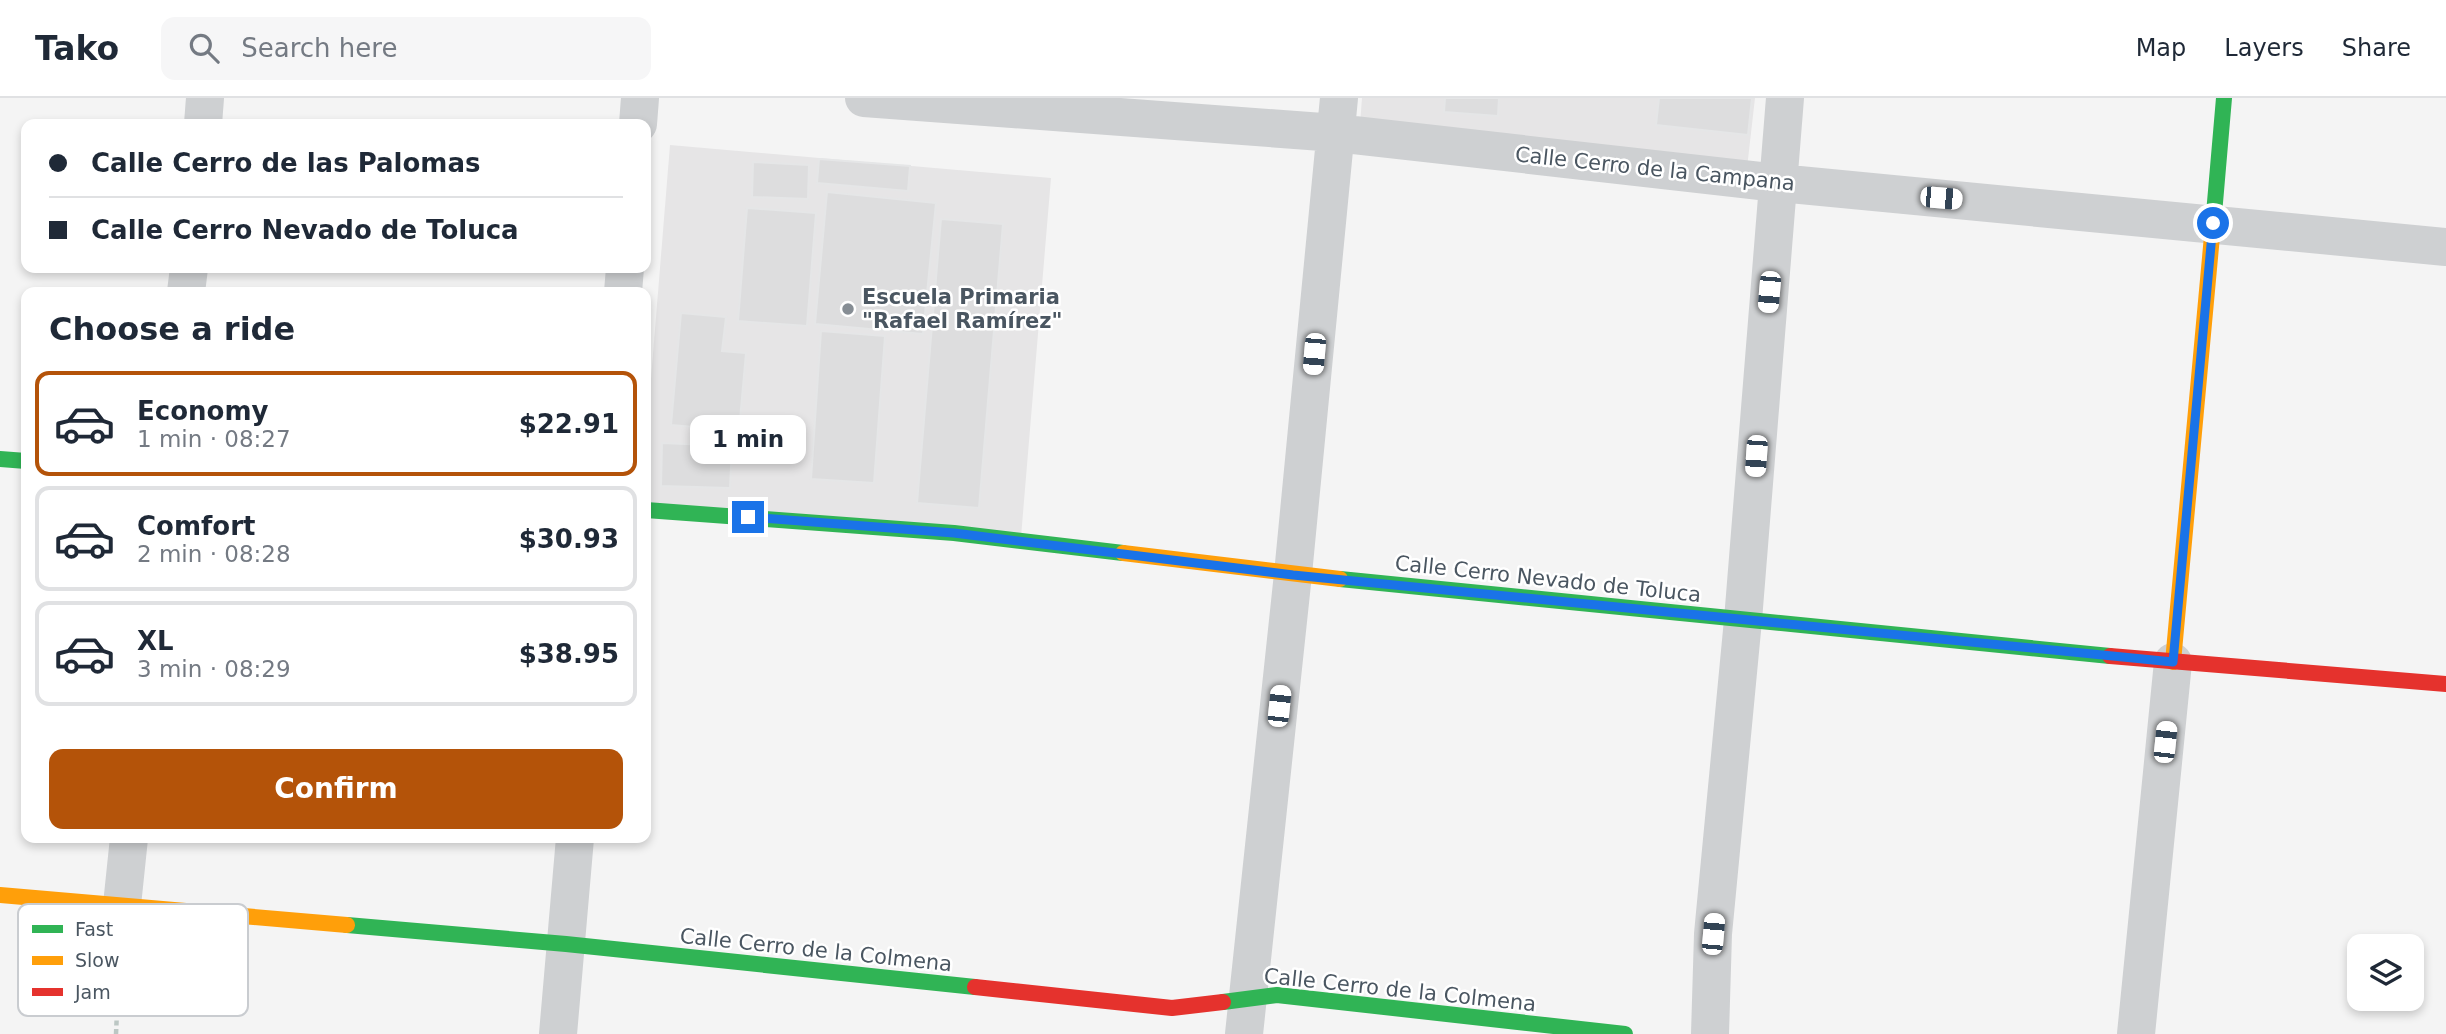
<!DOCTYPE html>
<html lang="en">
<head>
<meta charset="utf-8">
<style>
	body { margin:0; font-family:"DejaVu Sans",sans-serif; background:#f6f6f7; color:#1f2937; height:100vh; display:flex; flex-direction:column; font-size:26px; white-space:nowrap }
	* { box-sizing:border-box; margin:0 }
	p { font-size:23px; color:#747a83 }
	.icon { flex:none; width:38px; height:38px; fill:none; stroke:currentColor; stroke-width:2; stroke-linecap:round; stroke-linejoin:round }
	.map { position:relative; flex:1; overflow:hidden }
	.panel { position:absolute; left:21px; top:189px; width:630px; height:556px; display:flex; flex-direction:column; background:#fff; border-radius:14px; box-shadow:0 4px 10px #0003 }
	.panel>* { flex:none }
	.hud { position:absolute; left:21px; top:21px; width:630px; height:154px; border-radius:14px; box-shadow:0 4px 10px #0003; display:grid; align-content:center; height:154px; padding:0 28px; background:#fff }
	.fabs { position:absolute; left:2347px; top:836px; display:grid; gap:14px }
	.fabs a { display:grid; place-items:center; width:77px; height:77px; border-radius:14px; background:#fff; box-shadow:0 4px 10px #0003; font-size:35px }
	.end { position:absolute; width:32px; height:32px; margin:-16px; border:9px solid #1a73e8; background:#fff; box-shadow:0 0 0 4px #fff }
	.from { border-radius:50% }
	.bubble { position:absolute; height:49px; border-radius:14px; background:#fff; box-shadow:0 4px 10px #0003; font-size:23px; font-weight:800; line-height:49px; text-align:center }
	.car { position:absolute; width:21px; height:42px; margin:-21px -10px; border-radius:9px; box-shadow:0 0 5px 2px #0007; background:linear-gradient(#fff 24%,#345 0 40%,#fff 0 76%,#345 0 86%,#fff 0) }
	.hud b { display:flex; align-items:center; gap:24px; height:66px; font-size:26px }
	.hud b+b { border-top:2px solid #e0e1e3 }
	.hud i { width:18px; height:18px; background:#1f2937 }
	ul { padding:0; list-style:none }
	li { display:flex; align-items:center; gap:21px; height:105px; margin:0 14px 10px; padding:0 14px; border:4px solid #e0e1e3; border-radius:14px }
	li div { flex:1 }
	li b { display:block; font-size:26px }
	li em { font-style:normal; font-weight:800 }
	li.active { border-color:#b45309 }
	li>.icon { width:63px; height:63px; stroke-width:1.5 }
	h2 { padding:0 28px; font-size:32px; line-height:84px }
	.cta { display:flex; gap:14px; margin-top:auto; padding:14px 28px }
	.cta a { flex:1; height:80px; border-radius:14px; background:#b45309; color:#fff; font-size:28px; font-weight:800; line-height:80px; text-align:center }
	header { display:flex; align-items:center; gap:42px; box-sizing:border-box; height:98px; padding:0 35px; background:#fff; border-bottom:2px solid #e0e1e3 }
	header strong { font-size:33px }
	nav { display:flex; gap:38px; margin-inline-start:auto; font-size:24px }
	.search { width:490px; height:63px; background:#f6f6f7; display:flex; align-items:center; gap:18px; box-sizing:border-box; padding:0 24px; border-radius:14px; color:#747a83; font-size:26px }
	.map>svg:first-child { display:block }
</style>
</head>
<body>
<header>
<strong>Tako</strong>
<div class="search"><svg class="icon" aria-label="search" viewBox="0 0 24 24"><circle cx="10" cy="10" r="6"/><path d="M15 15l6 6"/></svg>Search here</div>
<nav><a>Map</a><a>Layers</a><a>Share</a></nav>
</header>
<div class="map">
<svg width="2446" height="936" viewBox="0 0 2446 936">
	<rect width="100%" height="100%" fill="#f4f4f4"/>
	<!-- education -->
	<path fill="#e6e5e6" d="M1362,0H1755L1747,70L1360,27Z
		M670,47L1051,80L1021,439L646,406V342Z"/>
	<!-- building -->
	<path fill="#ddddde" stroke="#e5e6e7" stroke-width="2" d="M1445,0H1499L1498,18L1444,14Z
		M1659,0H1752L1748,37L1656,27Z
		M819,61L910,68L908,93L817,85Z
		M753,64L809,67L808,101L752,99Z
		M827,94L936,105L923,236L815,226Z
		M747,110L816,115L807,228L738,223Z
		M941,121L1003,126L979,410L917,405Z
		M681,215L726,219L722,253L746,255L739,333L671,327Z
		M821,233L885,238L874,385L811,381Z
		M662,345L732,348L730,390L661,388Z"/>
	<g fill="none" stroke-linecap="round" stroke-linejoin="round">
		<!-- path -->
		<path stroke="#bcc7c4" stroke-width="4.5" stroke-dasharray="5 3.5" stroke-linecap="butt" d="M116,936L120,846"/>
		<!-- street -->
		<path stroke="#ced0d2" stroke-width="38" d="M864,0L1336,35L1778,85L2446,149
			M203,26L205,0
			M638,26L640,0
			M186,194L189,170
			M623,194L625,170
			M122,807L129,740
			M558,936L575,740
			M1244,936L1293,476L1339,0
			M1710,936L1713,836L1743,522L1785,0
			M2136,936L2173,564"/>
		<!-- fast -->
		<path stroke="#30b455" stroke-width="16" d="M2214,116L2224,0
			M0,361L26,363
			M646,412L954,435L1123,455
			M1340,481L2110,558
			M347,827L566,846L975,889
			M1223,904L1277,897L1625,936"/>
		<!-- slow -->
		<path stroke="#ff9f0a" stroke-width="16" d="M1123,455L1340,481
			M2173,564L2214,116
			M0,797L347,827"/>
		<!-- jam -->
		<path stroke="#e5322d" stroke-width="16" d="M2110,558L2446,586
			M975,889L1172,910L1223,904"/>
	</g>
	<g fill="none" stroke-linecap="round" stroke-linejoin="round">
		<!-- route -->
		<path stroke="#1a73e8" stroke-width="9" d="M748,419L954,435L1293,477L2173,564L2213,125"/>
	</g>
	<!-- markers -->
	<circle fill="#868d94" stroke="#fff" stroke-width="2.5" cx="848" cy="211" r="7"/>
	<g text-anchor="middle" stroke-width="5" stroke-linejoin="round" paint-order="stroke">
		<!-- street labels -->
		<g font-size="21" fill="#4a5661" stroke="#fff">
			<text transform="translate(1655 71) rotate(6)" y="7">Calle Cerro de la Campana</text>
			<text transform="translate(1548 481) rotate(6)" y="7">Calle Cerro Nevado de Toluca</text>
			<text transform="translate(816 852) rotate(6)" y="7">Calle Cerro de la Colmena</text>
			<text transform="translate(1400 892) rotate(6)" y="7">Calle Cerro de la Colmena</text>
		</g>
		<!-- poi labels -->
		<g font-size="21" font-weight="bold" fill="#4a5661" stroke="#fff" text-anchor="start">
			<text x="862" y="206">Escuela Primaria<tspan x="862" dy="24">"Rafael Ramírez"</tspan></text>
		</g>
	</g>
	<!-- legend -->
	<rect x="18" y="806" width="230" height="112" rx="10" fill="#fff" stroke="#c9ccd0" stroke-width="2"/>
	<rect x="32" y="827" width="31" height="8" fill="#30b455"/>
	<rect x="32" y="858" width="31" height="9" fill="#ff9f0a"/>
	<rect x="32" y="890" width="31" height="8" fill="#e5322d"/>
	<g font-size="19" fill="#4a5661">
		<text x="75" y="838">Fast</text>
		<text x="75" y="869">Slow</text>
		<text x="75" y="901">Jam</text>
	</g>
</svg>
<div class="fabs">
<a><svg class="icon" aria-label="layers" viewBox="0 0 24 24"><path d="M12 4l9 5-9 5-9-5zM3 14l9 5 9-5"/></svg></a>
</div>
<i class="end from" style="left:2213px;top:125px"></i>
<i class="end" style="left:748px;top:419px"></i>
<div class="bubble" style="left:690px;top:317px;width:116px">1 min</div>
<i class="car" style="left:1941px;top:100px;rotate:95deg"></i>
<i class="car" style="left:1769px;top:194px;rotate:185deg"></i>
<i class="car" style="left:1314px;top:256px;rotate:185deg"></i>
<i class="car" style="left:1756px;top:358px;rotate:184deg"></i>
<i class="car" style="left:1279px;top:608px;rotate:6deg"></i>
<i class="car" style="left:2165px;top:644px;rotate:6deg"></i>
<i class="car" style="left:1713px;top:836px;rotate:5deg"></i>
<div class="hud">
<b><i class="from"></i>Calle Cerro de las Palomas</b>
<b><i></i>Calle Cerro Nevado de Toluca</b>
</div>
<section class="panel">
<h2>Choose a ride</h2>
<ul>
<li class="active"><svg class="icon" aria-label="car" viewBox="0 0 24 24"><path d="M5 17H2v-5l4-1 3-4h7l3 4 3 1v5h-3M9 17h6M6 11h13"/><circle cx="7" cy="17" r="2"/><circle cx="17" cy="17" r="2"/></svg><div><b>Economy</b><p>1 min · 08:27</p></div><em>$22.91</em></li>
<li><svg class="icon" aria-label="car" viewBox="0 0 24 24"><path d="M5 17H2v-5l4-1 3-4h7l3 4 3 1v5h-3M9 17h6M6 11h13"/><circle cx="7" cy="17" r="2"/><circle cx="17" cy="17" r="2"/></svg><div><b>Comfort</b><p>2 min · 08:28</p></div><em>$30.93</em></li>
<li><svg class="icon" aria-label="car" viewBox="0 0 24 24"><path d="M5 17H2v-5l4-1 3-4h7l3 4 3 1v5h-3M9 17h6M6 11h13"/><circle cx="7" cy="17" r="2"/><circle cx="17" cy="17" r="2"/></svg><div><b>XL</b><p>3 min · 08:29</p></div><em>$38.95</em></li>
</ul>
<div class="cta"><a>Confirm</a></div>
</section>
</div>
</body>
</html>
